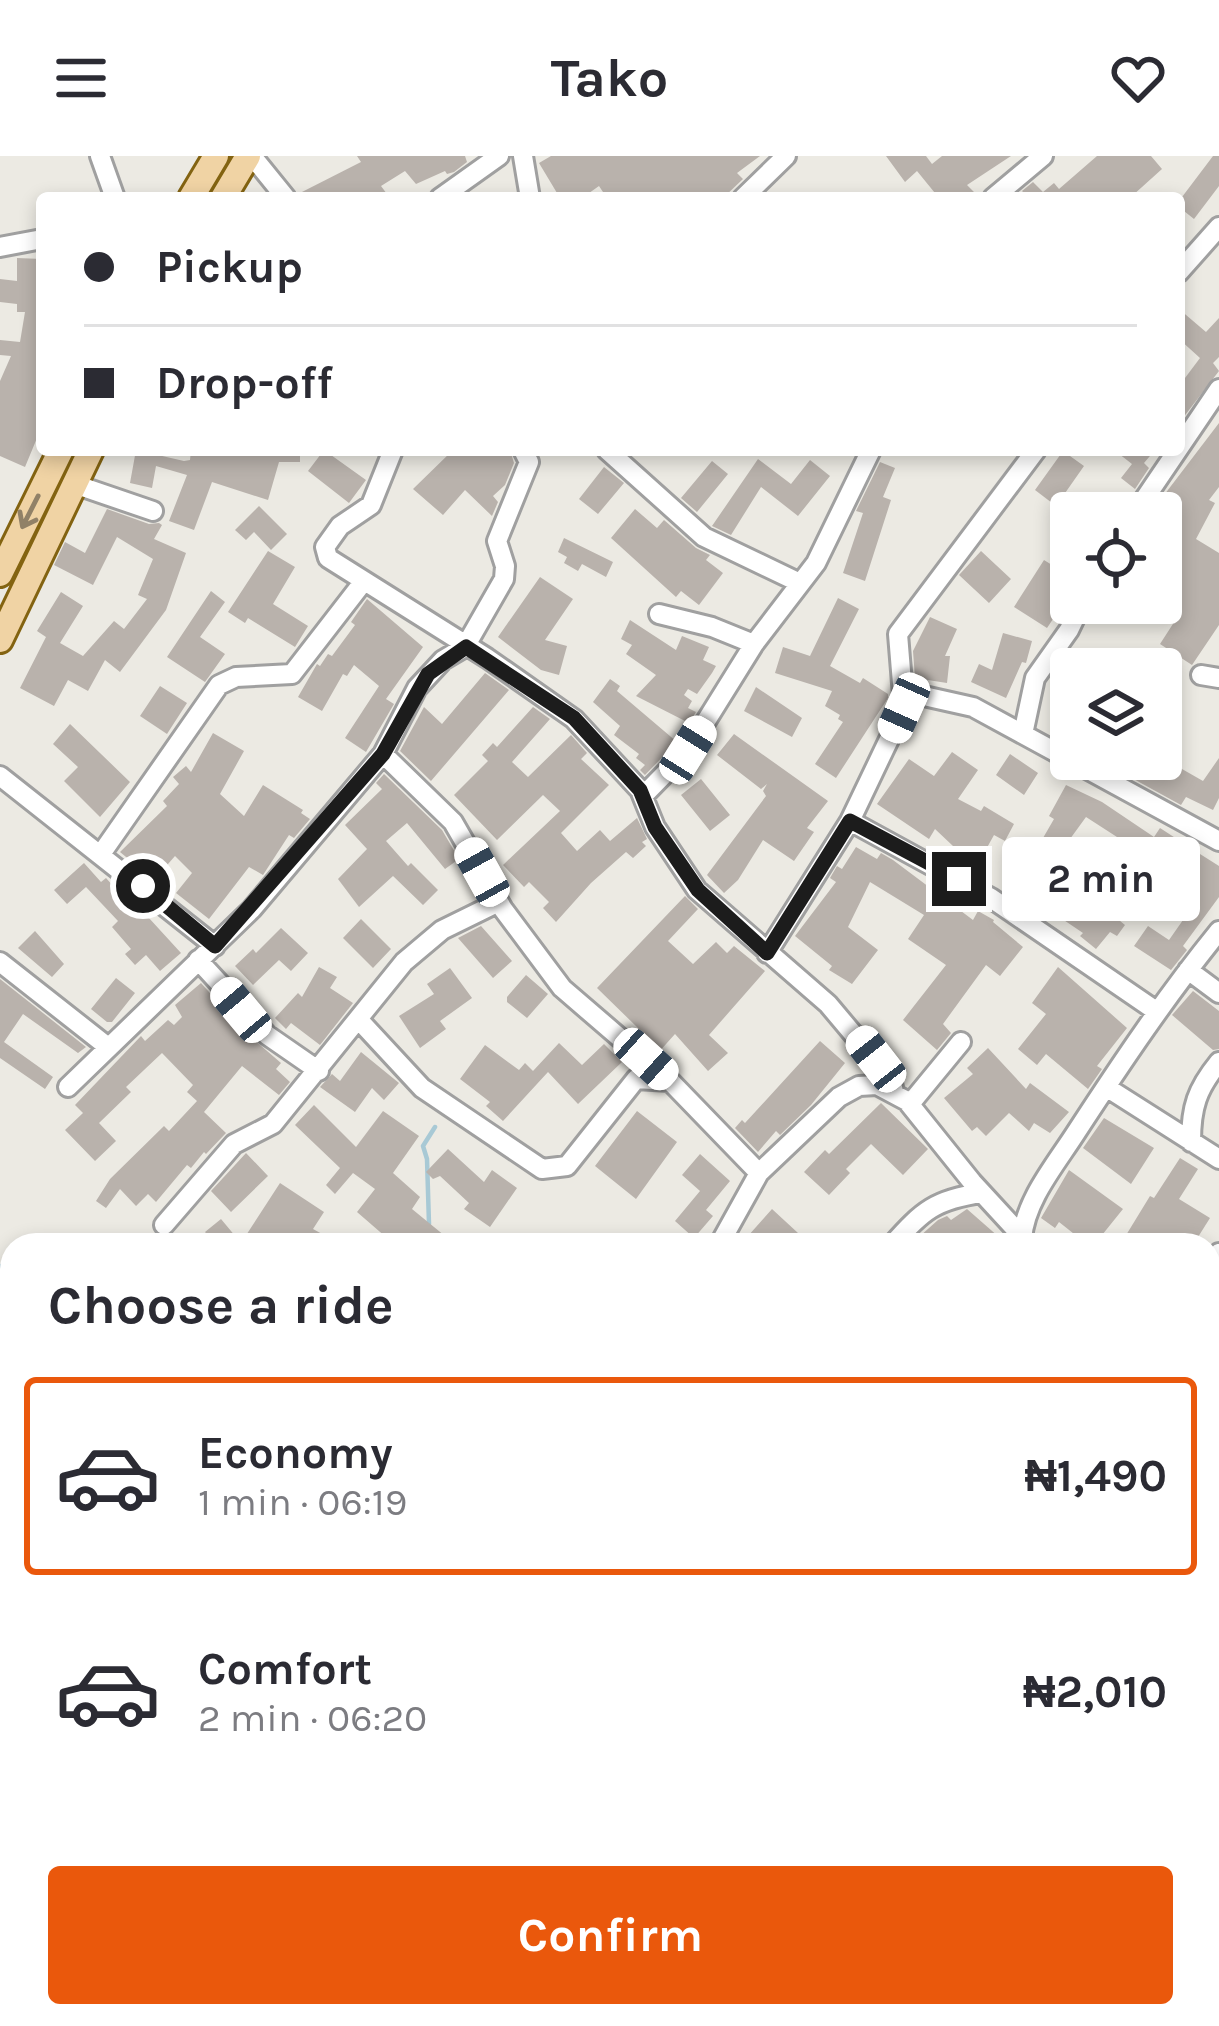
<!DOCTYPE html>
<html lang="en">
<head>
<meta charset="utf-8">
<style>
	body { margin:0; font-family:Karla,sans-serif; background:#f7f7f7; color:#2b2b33; height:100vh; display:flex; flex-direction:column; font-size:45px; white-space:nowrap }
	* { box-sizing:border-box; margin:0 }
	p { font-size:39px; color:#7c7c81 }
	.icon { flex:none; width:66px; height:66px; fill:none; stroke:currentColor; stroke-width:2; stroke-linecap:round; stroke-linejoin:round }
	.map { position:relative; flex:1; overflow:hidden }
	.details { position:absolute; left:0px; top:1077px; width:1221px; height:795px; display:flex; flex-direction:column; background:#fff; border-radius:36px 36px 0 0; box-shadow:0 6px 18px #0003 }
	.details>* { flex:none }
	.guide { position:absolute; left:36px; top:36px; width:1149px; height:264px; border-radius:12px; box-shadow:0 6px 18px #0003; display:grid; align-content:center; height:264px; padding:0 48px; background:#fff }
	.tools { position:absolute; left:1050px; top:336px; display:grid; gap:24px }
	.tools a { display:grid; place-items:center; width:132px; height:132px; border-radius:12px; background:#fff; box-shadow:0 6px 18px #0003; font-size:60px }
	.end { position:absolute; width:54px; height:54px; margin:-27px; border:15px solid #1c1c1c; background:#fff; box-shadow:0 0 0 6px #fff }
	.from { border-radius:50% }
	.bubble { position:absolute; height:84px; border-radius:12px; background:#fff; box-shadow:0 6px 18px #0003; font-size:39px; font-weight:700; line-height:84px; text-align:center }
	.car { position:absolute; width:36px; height:72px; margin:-36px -18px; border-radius:15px; box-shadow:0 0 9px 3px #0007; background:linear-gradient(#fff 24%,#345 0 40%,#fff 0 76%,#345 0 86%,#fff 0) }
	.guide b { display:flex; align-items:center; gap:42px; height:114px; font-size:45px }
	.guide b+b { border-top:3px solid #e1e1e2 }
	.guide i { width:30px; height:30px; background:#2b2b33 }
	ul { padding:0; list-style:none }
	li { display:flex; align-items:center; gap:36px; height:198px; margin:0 24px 18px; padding:0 24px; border:6px solid transparent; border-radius:12px }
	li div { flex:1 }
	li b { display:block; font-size:45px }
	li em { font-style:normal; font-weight:700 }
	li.selected { border-color:#ea580c }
	li>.icon { width:108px; height:108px; stroke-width:1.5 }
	h2 { padding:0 48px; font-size:54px; line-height:144px }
	.button { display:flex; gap:24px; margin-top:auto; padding:24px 48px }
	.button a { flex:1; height:138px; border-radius:12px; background:#ea580c; color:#fff; font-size:48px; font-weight:700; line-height:138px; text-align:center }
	header { display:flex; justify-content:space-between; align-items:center; height:156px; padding:0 48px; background:#fff; font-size:54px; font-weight:700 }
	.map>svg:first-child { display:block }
</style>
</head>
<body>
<header><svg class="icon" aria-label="menu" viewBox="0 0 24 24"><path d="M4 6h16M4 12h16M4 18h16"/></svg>Tako<svg class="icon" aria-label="heart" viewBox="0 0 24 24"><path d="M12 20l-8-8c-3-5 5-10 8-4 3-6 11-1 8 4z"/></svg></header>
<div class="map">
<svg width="1219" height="1870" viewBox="0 0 1219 1870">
	<rect width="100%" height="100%" fill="#eceae3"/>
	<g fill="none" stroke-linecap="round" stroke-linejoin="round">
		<!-- stream -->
		<path stroke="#a8c9d5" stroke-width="4.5" d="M429,1068L427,1003L423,990L435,971
			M0,1110L12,1115
			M1209,1644L1219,1647"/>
	</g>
	<!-- building -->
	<path fill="#b9b2ac" d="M357,0H465L467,6L454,16L447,18L445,15L416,28L405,15L381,30L390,42H299L298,38L361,6Z
		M551,0H760L737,17L743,23L723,42H607L599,30L582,42H560L539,7Z
		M886,0H926L932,8L942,0H1011L967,29L980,42H939L917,15L905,26Z
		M1097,0H1151L1162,13L1132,40L1128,36L1121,42H1029L1022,35L1033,26L1043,36L1054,27L1059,33Z
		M1213,0H1219V30L1194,63L1179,51V45Z
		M17,102L42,103V183L36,216L42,219V270L25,311L0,300V225L11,200L0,199V184L20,186L25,156H17V148L0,146V123L17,125Z
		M1179,153L1206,176L1219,162V201L1213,207L1219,215L1179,267V230L1200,202L1179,183Z
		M1219,267V331L1209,344L1215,347L1196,383L1219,397V469L1192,509L1160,488L1180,457L1161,444V350L1158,347Z
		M136,294L184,305L190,304L191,294H300V306H279L268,344L212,326L194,374L169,365L187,319L156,310L152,332L130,327Z
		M324,294L366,324L349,347L308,315Z
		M453,294H510L514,307L505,329L493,340L498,346L492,360L465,334L443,359L413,333Z
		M1114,294H1155L1144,307L1149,312L1135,333L1121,322L1132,308Z
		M1063,295L1084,310L1056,350L1035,334Z
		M758,303L791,328L810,304L830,320L798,360L761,331L731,379L712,370Z
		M712,305L728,318L697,356L681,342Z
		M880,306L895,312L883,341L891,344L865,425L843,417L863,357L856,355Z
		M604,311L624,327L598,358L579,343Z
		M259,350L287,378L271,394L254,376L246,384L235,374Z
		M107,353L149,368L159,367L162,369L154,383L186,397L166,454L120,516L105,504L88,535L68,524L54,550L20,532L46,481L37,475L61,436L83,450L60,487L83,500L114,465L124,473L147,443L138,439L153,403L117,381L93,429L54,409L65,386L85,397Z
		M635,353L657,372L664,364L696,392L710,399L706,404L723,417L699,449L681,435L676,441L611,382Z
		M564,382L613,406L606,421L582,408L578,415L564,407L567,401L558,396Z
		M268,395L295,411L273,448L308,470L295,491L248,462L245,467L228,456Z
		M981,395L1011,423L989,447L959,419Z
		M1044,404L1071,421L1057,444L1063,448L1047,472L1014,451Z
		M540,421L573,443L545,484L567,490L559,519L541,514L498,481Z
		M211,435L225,446L200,481L225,498L205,526L167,501Z
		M838,442L859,453L830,510L860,527L863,522L888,538V542L836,622L815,608L843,566L838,563L840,559L825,550L832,535L775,517L783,491L810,500Z
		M367,443L423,491L386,543L394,548L366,596L345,582L379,530L354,509L347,520L343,518L322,555L298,541L317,508L320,510L328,498L332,500L355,469L351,466Z
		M930,461L957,473L945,500H950L947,527L915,522L913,495Z
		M630,464L676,494L682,480L709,491L703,504L716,510L712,517L697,538L688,533L684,539L692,545L688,552L696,556L689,567L636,540L656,519L626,498L632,489L621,483Z
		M1003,477L1032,485L1026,507L1022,506L1006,542L971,526L979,508L992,514Z
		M485,517L509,534L431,625L400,595L424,551L442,568Z
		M610,523L620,530L617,535L677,586L645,619L640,614L645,609L636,602L639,598L614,579L620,570L593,546Z
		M160,530L187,547L167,578L140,560Z
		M756,531L802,562L792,581L744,555Z
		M533,551L550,563L512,606L528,621L571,579L587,597L581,603L609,629L561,677L577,695L600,674L610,685L637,662L647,683L642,686L646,690L633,702L626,696L591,727L556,766L543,752L549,746L529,726L524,731L503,709L560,655L543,639L497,684L454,639L488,605L482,599L493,587L497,591Z
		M1161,563L1179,569L1168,605L1203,625L1219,602V642L1213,654L1186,641L1181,649L1130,621L1140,603H1161Z
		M70,568L130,626L100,661L64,625L78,611L53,588Z
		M213,577L244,595L220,638L244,660L263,629L303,654L301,657L310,663L294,682L289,679L263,719L249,711L209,763L176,737L192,717L175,700L154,724L120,696L167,650L163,645L179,628L173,621L186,610L191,616Z
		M734,578L828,645L807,672L814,676L794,705L763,684L738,724L724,737L707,719L766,640L763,635L767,628L761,633L717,599Z
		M952,596L978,614L958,643L981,655L984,650L1014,668L1005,685L994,679L974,715L947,700L953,690L935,673L929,683L877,648L909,603L934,620Z
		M1010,598L1038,617L1024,639L996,619Z
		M384,618L442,674L459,703L445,713L407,667L386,685L408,710L411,707L438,734L423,749L393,720L359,751L338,723L367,693L345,669L382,633L376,627Z
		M701,623L730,659L710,675L681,639Z
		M1066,629L1102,646L1154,681L1160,672L1180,685L1163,711L1136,693L1122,716L1103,704L1117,681L1086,661L1062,694L1043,682L1054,663L1049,660Z
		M856,691L877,703L881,697L893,704L973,764L978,755L994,764L993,766L1023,791L1000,820L986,809L943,868L951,877L937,894L903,864L946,809L908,783L924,759L870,726L848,771L878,794L852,828L829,814L832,810L795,780L836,726L830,722L837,710L842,713Z
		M1200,698L1219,710V741L1183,790L1187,794L1171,814L1134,790L1148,770L1169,784L1183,764L1164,749Z
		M1067,703L1102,726L1092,742L1125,769L1117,780L1110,776L1096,793L1080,780L1083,777L1009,727L1022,711L1048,731Z
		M84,707L101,726L106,722L124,742L127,738L181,797L160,815L146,799L135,809L125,798L131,793L112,771L118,765L86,731L67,748L54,734Z
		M685,740L698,753L668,785L693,808L716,786L727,797L734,790L765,815L709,879L728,897L708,915L675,878L658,897L635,877L639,873L597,832Z
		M361,763L391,793L373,812L343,782Z
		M481,770L512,805L493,822L458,782Z
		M281,772L308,797L291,815L279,804L253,829L235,810L253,793L256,797Z
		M35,775L64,808L52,821L18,792Z
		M319,811L337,821L330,832L353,847L320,889L291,867L286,873L275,862L298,837L302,841Z
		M1058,811L1127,872L1097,910L1102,913L1088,933L1046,898L1037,909L1018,893L1046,858L1032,847Z
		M450,812L472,842L440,865L446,873L420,892L399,860L434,838L427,828Z
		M526,819L548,838L527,862L507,846V841Z
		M116,822L135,837L112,866H107L91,853Z
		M0,823L86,891L78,897L23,858L4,886L53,921L45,933L0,902Z
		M201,827L217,845L213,849L249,887L253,883L281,907L276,913L290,926L279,939L242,910L204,956L226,977L206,998L204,996L191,1012L187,1009L156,1046L148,1038L136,1050L120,1033L106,1052L96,1045L110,1023L164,970L169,975L197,945L187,936L193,929L162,897L126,931L131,936L99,967L116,985L95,1005L65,974L83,957L75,949L141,880L145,885L168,864L174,869L182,861L175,849Z
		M1193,835L1219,855V893L1213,894L1172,859Z
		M820,885L845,907L811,949L780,979L776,975L758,996L735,972L742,964L745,967Z
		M559,887L582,909L604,888L622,906L578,948L548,916L503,965L486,950L490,946L460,923L485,889L519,914L525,907L533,915Z
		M988,892L1026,933L1030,927L1069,956L1050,977L1034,967L1029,975L1009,957L986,980L977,971L972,975L944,942L973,918L967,912Z
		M361,896L399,927L384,944L372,932L355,956L320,931L332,918L340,925Z
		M881,947L928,993L903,1019L871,988L846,1013L850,1017L829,1039L804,1016L825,994L829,998Z
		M314,949L356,991L383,955L419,980L393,1017L420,1041L412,1053L456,1089H382L387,1082L357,1056L375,1033L353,1017L335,1038L326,1029L340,1012L295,969Z
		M637,955L677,986L636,1043L595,1010Z
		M1104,962L1154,992L1131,1028L1083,992Z
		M448,993L484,1026L492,1014L517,1032L490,1071L464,1053L469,1047L440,1020L433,1023L426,1016Z
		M246,997L268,1020L231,1056L211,1035Z
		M700,998L730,1025L706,1054L713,1060L694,1082L675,1065L700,1035L682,1019Z
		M1180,1002L1198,1013L1179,1043L1210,1062L1193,1089H1120L1150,1040L1154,1042Z
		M1069,1014L1123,1053L1094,1089H1088L1059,1066L1055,1072L1041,1062Z
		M280,1027L324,1056L313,1073L342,1089H216L205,1076L221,1063L241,1087Z
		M772,1053L811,1089H740Z
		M967,1053L1008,1089H910L938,1064L947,1060L951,1064Z"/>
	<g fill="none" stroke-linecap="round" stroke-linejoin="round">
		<!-- minor casing -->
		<g stroke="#a0a0a0" stroke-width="24">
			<path id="minor" d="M100,0L115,42
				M252,0L286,42
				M523,0L530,42
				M440,42L499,0
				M743,42L786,0
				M993,42L1043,0
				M0,91L42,83
				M1179,116L1219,71
				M393,294L371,349L340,370L325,391L328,402L487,502L574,563L640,634L655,671L697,734L828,848L891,923L894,936
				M523,294L529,306L497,385L505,410L504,423L465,491L443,504L417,532L383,598L453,666L503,753L562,832L670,925L759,1017
				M607,294L704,381L800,427
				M74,328L153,355
				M1135,357L1219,233
				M659,458L712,471L754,488
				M1201,519L1219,522
				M906,536L973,551L1219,685
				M1023,578L1035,522L1069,474L1082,447
				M0,620L215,790
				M643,640L688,594L754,488L816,407L871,294
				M850,665L991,742L1156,855
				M101,698L219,529L236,521L292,518L364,425
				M767,797L850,665L904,552L898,478L1036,294
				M198,804L267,879L319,915
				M0,806L108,891
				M1188,814L1219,837
				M358,863L422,932L542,1013L567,1010L636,923L670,925
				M68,931L252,753L383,598
				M1106,931L1219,1003
				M910,948L961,886
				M1191,986C1191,951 1197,933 1219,906
				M164,1069L234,988L273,968L404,806L442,774L499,746
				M1022,1083C1025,1044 1056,1008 1077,975C1122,906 1167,839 1219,775
				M719,1089L759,1017L839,941L859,930L877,929L907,945L972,1026L1030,1089
				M892,1089C922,1055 936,1043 982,1037
				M1209,1111L1219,1097
				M1209,1196L1219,1201
				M1209,1273L1219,1268
				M1209,1447L1219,1438
				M0,1554L12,1541
				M1209,1781L1219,1784
				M0,1787L12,1791
				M439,1860L455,1870
				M1183,1860L1194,1870
				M750,1866L758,1870
				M999,1870L1006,1860"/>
		</g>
		<!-- major casing -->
		<g stroke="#836311" stroke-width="30">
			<path id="major" d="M191,42L216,0
				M223,42L248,0
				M0,418L61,294
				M0,484L91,294
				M0,1357L12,1387
				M0,1429L12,1459
				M194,1860L200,1870
				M222,1860L228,1870"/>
		</g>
		<!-- minor -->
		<use href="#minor" stroke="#fff" stroke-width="18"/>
		<!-- major -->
		<use href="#major" stroke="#f0d3a4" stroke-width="24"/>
	</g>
	<!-- one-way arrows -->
	<defs><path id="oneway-shaft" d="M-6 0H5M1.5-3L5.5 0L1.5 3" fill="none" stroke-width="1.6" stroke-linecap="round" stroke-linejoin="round" transform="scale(3)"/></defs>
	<use stroke="#918167" href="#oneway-shaft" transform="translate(30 356) rotate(117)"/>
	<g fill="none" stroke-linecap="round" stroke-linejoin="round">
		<!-- route -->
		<path stroke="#1c1c1c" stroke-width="15" d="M143,730L215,790L383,598L428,518L466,491L574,562L640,634L655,671L698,734L767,797L850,665L959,723"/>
	</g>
</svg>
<div class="tools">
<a><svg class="icon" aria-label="locate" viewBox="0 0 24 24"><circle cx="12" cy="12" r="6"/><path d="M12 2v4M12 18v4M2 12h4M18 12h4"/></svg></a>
<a><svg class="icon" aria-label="layers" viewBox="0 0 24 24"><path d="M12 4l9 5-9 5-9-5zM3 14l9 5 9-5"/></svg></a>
</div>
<i class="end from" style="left:143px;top:730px"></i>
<i class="end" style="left:959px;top:723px"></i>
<div class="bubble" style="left:1002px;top:681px;width:198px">2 min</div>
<i class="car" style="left:904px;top:552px;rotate:204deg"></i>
<i class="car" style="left:688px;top:594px;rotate:32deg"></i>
<i class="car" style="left:482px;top:716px;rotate:331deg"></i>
<i class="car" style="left:241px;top:854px;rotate:320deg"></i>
<i class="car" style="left:646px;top:903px;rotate:132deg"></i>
<i class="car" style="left:876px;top:903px;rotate:322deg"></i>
<div class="guide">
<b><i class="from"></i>Pickup</b>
<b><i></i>Drop-off</b>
</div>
<section class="details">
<h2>Choose a ride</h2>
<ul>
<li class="selected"><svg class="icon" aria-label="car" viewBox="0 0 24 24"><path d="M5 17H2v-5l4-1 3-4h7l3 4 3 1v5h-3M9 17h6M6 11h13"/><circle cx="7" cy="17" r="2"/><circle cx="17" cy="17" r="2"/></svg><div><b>Economy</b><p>1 min · 06:19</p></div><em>₦1,490</em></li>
<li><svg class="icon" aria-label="car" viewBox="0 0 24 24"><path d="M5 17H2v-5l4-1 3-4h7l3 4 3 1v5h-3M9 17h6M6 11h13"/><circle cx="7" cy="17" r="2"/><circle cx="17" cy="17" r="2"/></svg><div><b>Comfort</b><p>2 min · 06:20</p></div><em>₦2,010</em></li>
</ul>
<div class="button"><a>Confirm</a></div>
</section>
</div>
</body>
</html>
